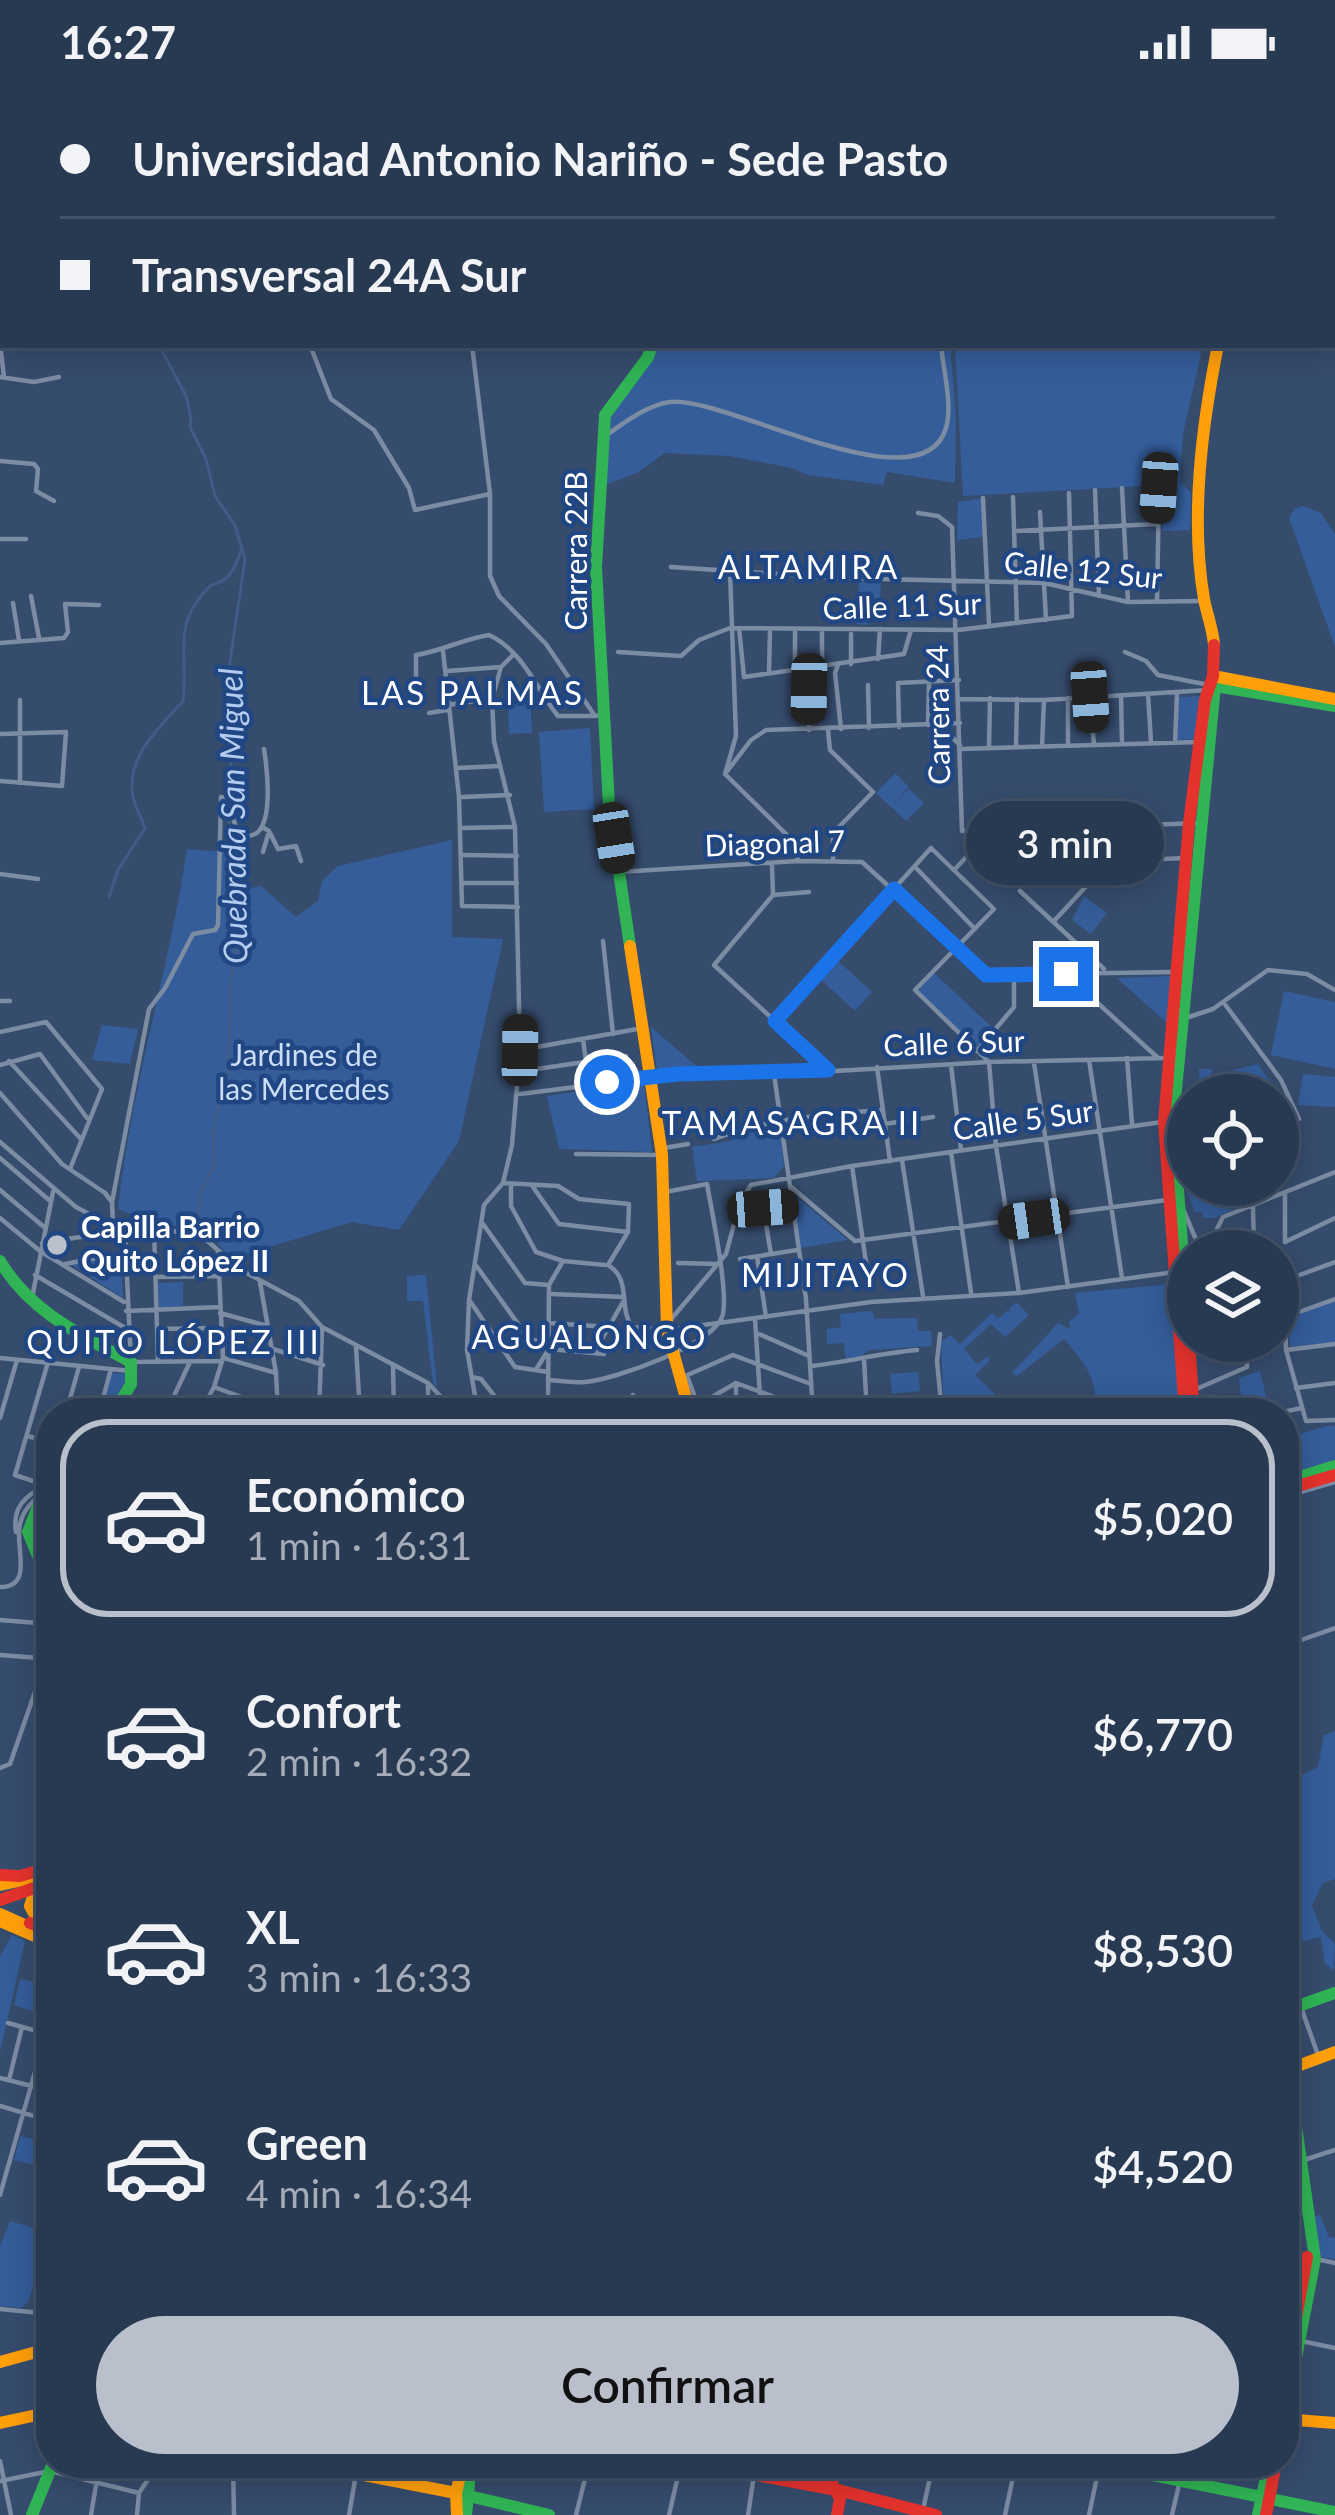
<!DOCTYPE html>
<html lang="es">
<head>
<meta charset="utf-8">
<style>
	body { margin:0; font-family:Lato,sans-serif; background:#34445c; color:#f1f3f6; height:100vh; display:flex; flex-direction:column; font-size:45px; white-space:nowrap }
	* { box-sizing:border-box; margin:0 }
	p { font-size:39px; color:#a5acb8 }
	.icon { flex:none; width:66px; height:66px; fill:none; stroke:currentColor; stroke-width:2; stroke-linecap:round; stroke-linejoin:round }
	.map { position:relative; flex:1; overflow:hidden }
	.side { position:absolute; left:36px; top:1314px; width:1263px; height:1080px; display:flex; flex-direction:column; background:#283952; border-radius:48px; box-shadow:0 6px 30px #0003,0 0 0 3px #445369 }
	.side>* { flex:none }
	.top-card { position:absolute; left:0px; top:0px; width:1335px; height:264px; box-shadow:0 6px 30px #0003,0 0 0 3px #445369; display:grid; align-content:center; height:264px; padding:0 60px; background:#283952 }
	.controls { position:absolute; left:1167px; top:990px; display:grid; gap:24px }
	.controls a { display:grid; place-items:center; width:132px; height:132px; border-radius:50%; background:#283952; box-shadow:0 6px 30px #0003,0 0 0 3px #445369; font-size:60px }
	.end { position:absolute; width:54px; height:54px; margin:-27px; border:15px solid #1a73e8; background:#fff; box-shadow:0 0 0 6px #fff }
	.from { border-radius:50% }
	.bubble { position:absolute; height:84px; border-radius:42px; background:#283952; box-shadow:0 6px 30px #0003,0 0 0 3px #445369; font-size:39px; font-weight:600; line-height:84px; text-align:center }
	.car { position:absolute; width:36px; height:72px; margin:-36px -18px; border-radius:15px; box-shadow:0 0 9px 3px #0007; background:linear-gradient(#222 24%,#8ab4d8 0 40%,#222 0 76%,#8ab4d8 0 86%,#222 0) }
	.top-card b { display:flex; align-items:center; gap:42px; height:114px; font-size:45px }
	.top-card b+b { border-top:3px solid #445369 }
	.top-card i { width:30px; height:30px; background:#f1f3f6 }
	ul { padding:21px 0 0; list-style:none }
	li { display:flex; align-items:center; gap:36px; height:198px; margin:0 24px 18px; padding:0 36px; border:6px solid transparent; border-radius:48px }
	li div { flex:1 }
	li b { display:block; font-size:45px }
	li em { font-style:normal; font-weight:600 }
	li.current { border-color:#b9c0cc }
	li>.icon { width:108px; height:108px; stroke-width:1.5 }
	.cta { display:flex; gap:24px; margin-top:auto; padding:24px 60px }
	.cta a { flex:1; height:138px; border-radius:72px; background:#b9c0cc; color:#111; font-size:48px; font-weight:600; line-height:138px; text-align:center }
	.status { display:flex; justify-content:space-between; align-items:center; height:84px; padding:0 60px; background:#283952; direction:ltr }
	.status svg { height:33px; fill:currentColor }
	.map>svg:first-child { display:block }
</style>
</head>
<body>
<div class="status"><b>16:27</b><svg viewBox="0 0 49 12"><path d="M0 12V9h3v3zM5 12V6h3v6zM10 12V3h3v9zM15 12V0h3v12zM26 1h20v11H26zM47 4h2v5h-2z"/></svg></div>
<div class="map">
<svg width="1335" height="2431" viewBox="0 0 1335 2431">
	<rect width="100%" height="100%" fill="#364c6d"/>
	<!-- green -->
	<path fill="#345d9a" d="M696,0H940L941,3H691Z
		M652,261H950L956,331L955,399L887,388L883,401L808,391L792,384L729,372L665,369L637,389L599,403L605,331Z
		M955,261H1195L1201,270L1183,350L1180,397L1191,409L1190,446L1162,447V401L963,412Z
		M982,414L983,453L957,456L958,418Z
		M1304,422L1321,429L1335,450V563L1289,434L1295,424Z
		M859,498L881,499L880,515L869,516L868,541L856,540Z
		M530,608L532,649L509,650L508,609Z
		M1201,612L1197,655L1177,656L1179,613Z
		M590,644L594,725L544,728L539,648Z
		M895,689L909,703L894,719L909,705L924,719L906,737L876,709Z
		M452,756V853L503,855L459,1057L399,1146L352,1138L249,1169L238,1183L210,1151L187,1141L161,1142L118,1125C131,1003 169,886 187,765L227,768L228,808L261,802L296,833L318,817L322,797L338,782Z
		M1084,812L1107,829L1091,850L1072,836Z
		M836,875L872,908L855,927L819,894Z
		M934,889L993,944L978,964L918,907Z
		M1172,892L1168,940L1117,894Z
		M1284,907L1335,918V985L1271,971Z
		M102,941L138,945L130,980L92,976Z
		M651,943L701,986L657,987Z
		M1258,980L1271,999L1273,1011H1261L1260,998L1252,1000L1253,1011H1200L1199,985H1212L1211,998L1219,1004L1218,993L1233,992V986Z
		M1303,990L1335,993V1023L1298,1021Z
		M644,998L652,1068L559,1065L547,1012Z
		M780,1042L784,1082L774,1094L697,1097L692,1063L731,1057L733,1051Z
		M1205,1101H1243L1249,1118L1215,1134H1204L1201,1127L1195,1128L1187,1107Z
		M793,1110L848,1156L800,1164Z
		M121,1171L123,1214L70,1180Z
		M426,1191L437,1303L433,1299L423,1217H407V1192Z
		M183,1198V1222L159,1224L158,1199Z
		M1171,1200L1180,1329H1096C1096,1292 1088,1283 1064,1255L1017,1292L1012,1289L1058,1239L1070,1245L1069,1237L1079,1230L1075,1209Z
		M1335,1217V1258L1290,1263L1289,1233Z
		M1016,1218L1029,1231L1005,1253L991,1240L964,1265L977,1280L988,1272L990,1276L975,1291L997,1312L989,1329H944L941,1258L950,1251L960,1260L992,1229L998,1235L1008,1226L1013,1230L1009,1225Z
		M872,1227L875,1235L917,1234L918,1247H931L932,1262L869,1266L859,1274L846,1277L844,1259L827,1260V1245L841,1243L840,1230Z
		M1260,1287L1270,1329H1204L1212,1318L1227,1319L1229,1323L1242,1321L1239,1294Z
		M918,1288L920,1307L892,1310L890,1290Z
		M110,1289L128,1290L127,1304L112,1329H101Z
		M1327,1342H1335V1376L1299,1387L1290,1353Z
		M1335,1647V1795L1323,1799L1312,1821L1322,1847L1335,1860L1334,1887L1325,1879L1321,1853L1284,1862V1742L1302,1733L1286,1699L1318,1683L1324,1651Z
		M12,1851L25,1857L0,1968V1873Z
		M20,1895L49,1901L43,1931L14,1921Z
		M20,2052L51,2059L48,2084L14,2076Z
		M1320,2131L1329,2153L1335,2154V2175L1318,2173L1311,2133Z
		M10,2137L44,2147L48,2152L29,2216L22,2224L0,2222V2162Z"/>
	<g fill="none" stroke-linecap="round" stroke-linejoin="round">
		<!-- stream -->
		<path stroke="#415c87" stroke-width="3" d="M98,3V0
			M1332,135L1335,133
			M159,261L186,312L191,334L190,343L206,375L215,412L235,441L245,475L227,598L234,644L228,711
			M109,813L118,786L145,744C141,732 133,720 132,707C129,669 161,642 183,617C189,567 170,541 211,501C231,497 235,483 242,465
			M195,1145L202,1105L214,1082L213,1047L228,990L231,895L238,854L228,720"/>
		<!-- street -->
		<path stroke="#7c8ca3" stroke-width="4.5" d="M386,0V3
			M626,3L627,0
			M0,259L4,293
			M310,261L331,315L374,346L409,404L415,426L490,410
			M472,261L490,410V492L499,512L546,560L595,632L601,631
			M0,293L34,298L59,293
			M605,352C624,339 647,321 670,318C725,311 922,426 946,344C953,321 943,285 941,261
			M0,377L34,380L38,385L36,407L54,417
			M1122,404L1128,518
			M1095,406L1099,512
			M1013,413L1017,539
			M983,414L989,540
			M1040,428L1046,536
			M918,429L938,432L952,443L962,747L1202,739
			M1014,447L1156,440
			M0,455H26
			M671,483L838,494L1044,499L1128,518L1203,517
			M31,512L39,554
			M1157,518L1159,404
			M13,519L19,556
			M739,544L744,593L904,570L911,546
			M822,547V583
			M0,559L64,554L68,548L65,520L99,521
			M443,567L459,713L462,822L518,823
			M618,568L681,572L699,556L730,544L958,546L1072,532L1069,409
			M1125,568L1146,577L1158,591L1209,601
			M878,575L880,545
			M851,580V550
			M838,581L835,589L841,645
			M447,587L501,583
			M795,587V546
			M769,588L770,546
			M868,601L869,644
			M416,608V571C442,567 463,555 489,551C523,567 536,604 558,632H595
			M1148,610L1151,658
			M1121,612L1122,660
			M1090,613L1094,661
			M1068,614V661
			M959,615L1044,616L1209,606
			M448,621L490,615
			M429,629L447,626
			M938,640L960,661
			M928,641L929,599
			M899,643L898,599L959,596
			M809,646V605
			M828,646L830,666L873,708L833,749V776
			M0,650L66,648L62,702L0,697
			M1175,659L1177,610
			M1016,662L1017,615
			M1042,662L1044,616
			M989,663L990,614
			M960,665L1200,658
			M457,684L500,682
			M725,690L751,656L766,646L960,639
			M725,690L736,652L730,488
			M725,690L788,752L798,776
			M20,699V616
			M221,713L227,714L238,750L242,790
			M462,713L510,711
			M1155,740L1156,776
			M262,743L269,747L278,765L296,762L301,777
			M1080,743L1116,777L1186,774
			M460,744L514,743
			M239,754C244,753 254,752 258,748C273,733 267,684 264,665
			M1107,766V742
			M263,768L269,747
			M463,771L517,772
			M772,781L773,811
			M917,785L975,845
			M955,785L992,746
			M619,788L798,777L862,778L986,891L1175,888
			M0,790L38,795
			M463,799H517
			M1020,807L1104,885
			M773,811L714,881L828,986
			M773,811L809,808
			M1054,837L1091,797V788L1107,766
			M603,857L613,950
			M1068,892L1157,973
			M0,917H10
			M1224,919L1281,996L1299,1035
			M1183,935L1213,925L1268,886L1307,890L1335,906
			M774,937L931,764L994,825L915,906L989,978L996,1062L1019,1209
			M0,948L46,938L102,1005L70,1085
			M583,955L586,977
			M520,966L643,944
			M977,967L1014,923V890
			M1127,974L1132,1040
			M1089,976L1122,1194
			M9,977L81,1055
			M1034,979L1068,1203
			M0,981L40,970L87,1034
			M951,981L961,1065
			M877,983L890,1077
			M530,986L626,972
			M774,990L806,1215L813,1329
			M0,1009L62,1080L105,1109L112,1118L113,1141
			M520,1010L678,990L801,989L989,978L1166,974
			M884,1040L933,1033
			M714,1055C766,1035 826,1030 882,1026
			M0,1058L76,1123L125,1149
			M664,1064L688,1060
			M951,1068L971,1209
			M576,1070L662,1071
			M0,1074L49,1116
			M902,1076L923,1212
			M852,1082L869,1199
			M503,1099L558,1102L579,1115L629,1120L628,1148L608,1181
			M511,1101V1122L536,1168L563,1177L605,1181
			M790,1102L855,1157L1167,1116
			M533,1103L559,1140L628,1148
			M0,1106L44,1143
			M1285,1108V1158L1335,1134
			M112,1118L149,925L165,904L193,850L215,846L218,841L221,713
			M1253,1122L1254,1167
			M763,1123L771,1170
			M1182,1123L1201,1167
			M752,1124L791,1121
			M0,1134L40,1167L124,1218
			M483,1140L525,1199L549,1201
			M154,1145L158,1277
			M125,1149L136,1141L202,1152L239,1185L299,1217L322,1243L428,1299L456,1329
			M125,1149L131,1278L222,1277
			M42,1159L106,1149
			M1221,1167L1217,1145L1223,1133L1335,1088
			M757,1172L766,1233
			M740,1175L797,1166
			M678,1179L719,1180
			M65,1180L117,1170
			M475,1180L529,1255L549,1260
			M608,1181C632,1195 618,1224 632,1243L667,1246L871,1218L1019,1209L1175,1188
			M35,1191L127,1245
			M156,1193L219,1192
			M1284,1196L1286,1266L1306,1337L1335,1336
			M260,1198L276,1289L278,1329
			M1278,1199L1335,1178
			M552,1210L624,1213
			M32,1214L53,1108
			M470,1217L515,1283L548,1288
			M126,1227L220,1223
			M220,1229L267,1242
			M1285,1233L1335,1215
			M755,1234L761,1329
			M549,1239L609,1243
			M667,1240L726,1170L740,1118L751,1101L852,1082L1162,1038
			M157,1245L221,1244
			M759,1250L809,1272
			M940,1250L937,1277L942,1329
			M356,1263L360,1329
			M273,1265L323,1281
			M467,1266L484,1243
			M1286,1266L1335,1260
			M594,1269L624,1216
			M0,1274L131,1287
			M224,1274L276,1289
			M864,1275L867,1329
			M48,1278L15,1391L51,1403
			M393,1281L394,1329
			M811,1282C848,1278 880,1269 917,1266
			M537,1284L549,1265L604,1270
			M687,1292L701,1329
			M472,1293L481,1295L508,1329
			M683,1293L733,1271L811,1300
			M548,1296C560,1297 573,1299 585,1298C613,1296 717,1260 723,1230C728,1204 712,1129 707,1100L665,1108
			M428,1299V1329
			M736,1299V1329
			M214,1303L279,1327
			M1296,1304L1335,1299
			M1194,1306L1247,1283L1246,1257
			M633,1311L644,1329
			M609,1320L613,1329
			M698,1321L736,1299L813,1327
			M66,1329L79,1283
			M99,1329L111,1285
			M166,1329L189,1280
			M200,1329L214,1303L223,1274L218,1166
			M319,1329L322,1245
			M478,1329L467,1266L469,1216L484,1121L503,1099L512,1061L520,966L515,743L494,657L492,615L501,583L514,570
			M553,1329L548,1320L549,1201L563,1177
			M741,1329L760,1323
			M873,1329L941,1323
			M1278,1329L1302,1324
			M0,1334L17,1276
			M27,1352L51,1358
			M1284,1413L1335,1398
			M16,1448C12,1423 25,1412 46,1401L51,1383
			M0,1503C35,1503 14,1461 20,1440C24,1422 37,1414 51,1404
			M0,1536L51,1540
			M1284,1562L1335,1544
			M0,1571L39,1574L44,1582L10,1680L0,1684
			M1301,1923L1319,1974
			M8,1939L51,1951
			M0,1994L51,2007
			M9,1996L22,1943
			M0,2022L51,2037
			M1301,2077L1335,2066
			M0,2111L46,1949
			M1284,2168L1335,2179
			M0,2225L51,2230
			M1301,2257L1335,2264
			M0,2377L11,2431
			M233,2379L234,2431
			M0,2397L50,2387L139,2409
			M923,2426L933,2379
			M91,2431L96,2401
			M137,2431L139,2409L159,2379
			M349,2431L356,2390
			M576,2431L589,2379
			M669,2431L681,2379
			M748,2431L754,2391L750,2379
			M1005,2431L1016,2379
			M1089,2431L1100,2379
			M1172,2431L1184,2379"/>
		<!-- fast -->
		<path stroke="#30b455" stroke-width="12" d="M1332,129L1335,125
			M630,862L609,721L596,483L605,331L648,273L652,261
			M0,1177C30,1228 81,1251 131,1278V1300L114,1329
			M1188,1242L1173,1037L1215,602L1335,622
			M1284,1398L1335,1382
			M51,1416L38,1423L28,1448L51,1503
			M1284,1927L1335,1909
			M1284,2002L1297,2049L1315,2175L1284,2336
			M1093,2379L1335,2428
			M465,2411L549,2431
			M32,2431L53,2379
			M466,2431L471,2379
			M1258,2431L1269,2379"/>
		<!-- slow -->
		<path stroke="#ff9f0a" stroke-width="12" d="M1214,561C1213,545 1207,531 1204,515C1190,433 1202,341 1218,261
			M1213,592L1335,615
			M630,862L662,1071L667,1246L690,1329
			M47,1799L34,1809L30,1822L35,1831L51,1840
			M0,1801L51,1790
			M0,1830L51,1853
			M0,1837L51,1859
			M1284,1987L1335,1968
			M0,2278L51,2264
			M1284,2335L1335,2339
			M0,2339L51,2328
			M302,2379L456,2409
			M457,2431L456,2409L463,2379"/>
		<!-- jam -->
		<path stroke="#e5322d" stroke-width="12" d="M1189,1257L1194,1329
			M1185,1329L1164,1038L1189,739L1205,616L1213,592L1214,561
			M1284,1406L1335,1391
			M0,1791L20,1792L51,1783
			M0,1816L37,1803
			M30,1839L51,1847
			M1284,2300L1307,2173
			M692,2379L842,2407L936,2431
			M822,2379L840,2415L837,2431
			M1266,2431L1276,2379"/>
	</g>
	<g fill="none" stroke-linecap="round" stroke-linejoin="round">
		<!-- route -->
		<path stroke="#1a73e8" stroke-width="15" d="M607,998L678,990L828,986L775,937L894,805L986,891L1066,890"/>
	</g>
	<!-- markers -->
	<circle fill="#b9c0cc" stroke="#204783" stroke-width="4.5" cx="57" cy="1161" r="12"/>
	<g text-anchor="middle" stroke-width="9" stroke-linejoin="round" paint-order="stroke">
		<!-- street labels -->
		<g font-size="30" fill="#fff" stroke="#204783">
			<text transform="translate(577 467) rotate(-90)" y="10">Carrera 22B</text>
			<text transform="translate(1083 487) rotate(6)" y="10">Calle 12 Sur</text>
			<text transform="translate(902 523) rotate(-2)" y="10">Calle 11 Sur</text>
			<text transform="translate(939 631) rotate(-91)" y="10">Carrera 24</text>
			<text transform="translate(775 760) rotate(-2)" y="10">Diagonal 7</text>
			<text transform="translate(954 960) rotate(-2)" y="10">Calle 6 Sur</text>
			<text transform="translate(1023 1037) rotate(-8)" y="10">Calle 5 Sur</text>
		</g>
		<!-- park labels -->
		<g font-size="30" fill="#cbddf7" stroke="#204783">
			<text x="304" y="982">Jardines de<tspan x="304" dy="34">las Mercedes</tspan></text>
		</g>
		<!-- poi labels -->
		<g font-size="30" font-weight="bold" fill="#fff" stroke="#204783" text-anchor="start">
			<text x="81" y="1154">Capilla Barrio<tspan x="81" dy="34">Quito López II</tspan></text>
		</g>
		<!-- neighbourhood labels -->
		<g font-size="33" letter-spacing="3" fill="#fff" stroke="#204783">
			<text x="809" y="495">ALTAMIRA</text>
			<text x="473" y="621">LAS PALMAS</text>
			<text x="792" y="1051">TAMASAGRA II</text>
			<text x="826" y="1203">MIJITAYO</text>
			<text x="590" y="1265">AGUALONGO</text>
			<text x="174" y="1270">QUITO LÓPEZ III</text>
		</g>
		<!-- water labels -->
		<g font-size="33" font-style="italic" fill="#b3ccf0" stroke="#204783">
			<text transform="translate(233 732) rotate(-91)" y="12">Quebrada San Miguel</text>
		</g>
	</g>
</svg>
<div class="controls">
<a><svg class="icon" aria-label="locate" viewBox="0 0 24 24"><circle cx="12" cy="12" r="6"/><path d="M12 2v4M12 18v4M2 12h4M18 12h4"/></svg></a>
<a><svg class="icon" aria-label="layers" viewBox="0 0 24 24"><path d="M12 4l9 5-9 5-9-5zM3 14l9 5 9-5"/></svg></a>
</div>
<i class="end from" style="left:607px;top:998px"></i>
<i class="end" style="left:1066px;top:890px"></i>
<div class="bubble" style="left:966px;top:717px;width:198px">3 min</div>
<i class="car" style="left:1159px;top:404px;rotate:184deg"></i>
<i class="car" style="left:809px;top:605px;rotate:181deg"></i>
<i class="car" style="left:1090px;top:613px;rotate:176deg"></i>
<i class="car" style="left:614px;top:754px;rotate:171deg"></i>
<i class="car" style="left:520px;top:966px;rotate:1deg"></i>
<i class="car" style="left:763px;top:1124px;rotate:86deg"></i>
<i class="car" style="left:1034px;top:1135px;rotate:262deg"></i>
<div class="top-card">
<b><i class="from"></i>Universidad Antonio Nariño - Sede Pasto</b>
<b><i></i>Transversal 24A Sur</b>
</div>
<section class="side">
<ul>
<li class="current"><svg class="icon" aria-label="car" viewBox="0 0 24 24"><path d="M5 17H2v-5l4-1 3-4h7l3 4 3 1v5h-3M9 17h6M6 11h13"/><circle cx="7" cy="17" r="2"/><circle cx="17" cy="17" r="2"/></svg><div><b>Económico</b><p>1 min · 16:31</p></div><em>$5,020</em></li>
<li><svg class="icon" aria-label="car" viewBox="0 0 24 24"><path d="M5 17H2v-5l4-1 3-4h7l3 4 3 1v5h-3M9 17h6M6 11h13"/><circle cx="7" cy="17" r="2"/><circle cx="17" cy="17" r="2"/></svg><div><b>Confort</b><p>2 min · 16:32</p></div><em>$6,770</em></li>
<li><svg class="icon" aria-label="car" viewBox="0 0 24 24"><path d="M5 17H2v-5l4-1 3-4h7l3 4 3 1v5h-3M9 17h6M6 11h13"/><circle cx="7" cy="17" r="2"/><circle cx="17" cy="17" r="2"/></svg><div><b>XL</b><p>3 min · 16:33</p></div><em>$8,530</em></li>
<li><svg class="icon" aria-label="car" viewBox="0 0 24 24"><path d="M5 17H2v-5l4-1 3-4h7l3 4 3 1v5h-3M9 17h6M6 11h13"/><circle cx="7" cy="17" r="2"/><circle cx="17" cy="17" r="2"/></svg><div><b>Green</b><p>4 min · 16:34</p></div><em>$4,520</em></li>
</ul>
<div class="cta"><a>Confirmar</a></div>
</section>
</div>
</body>
</html>
